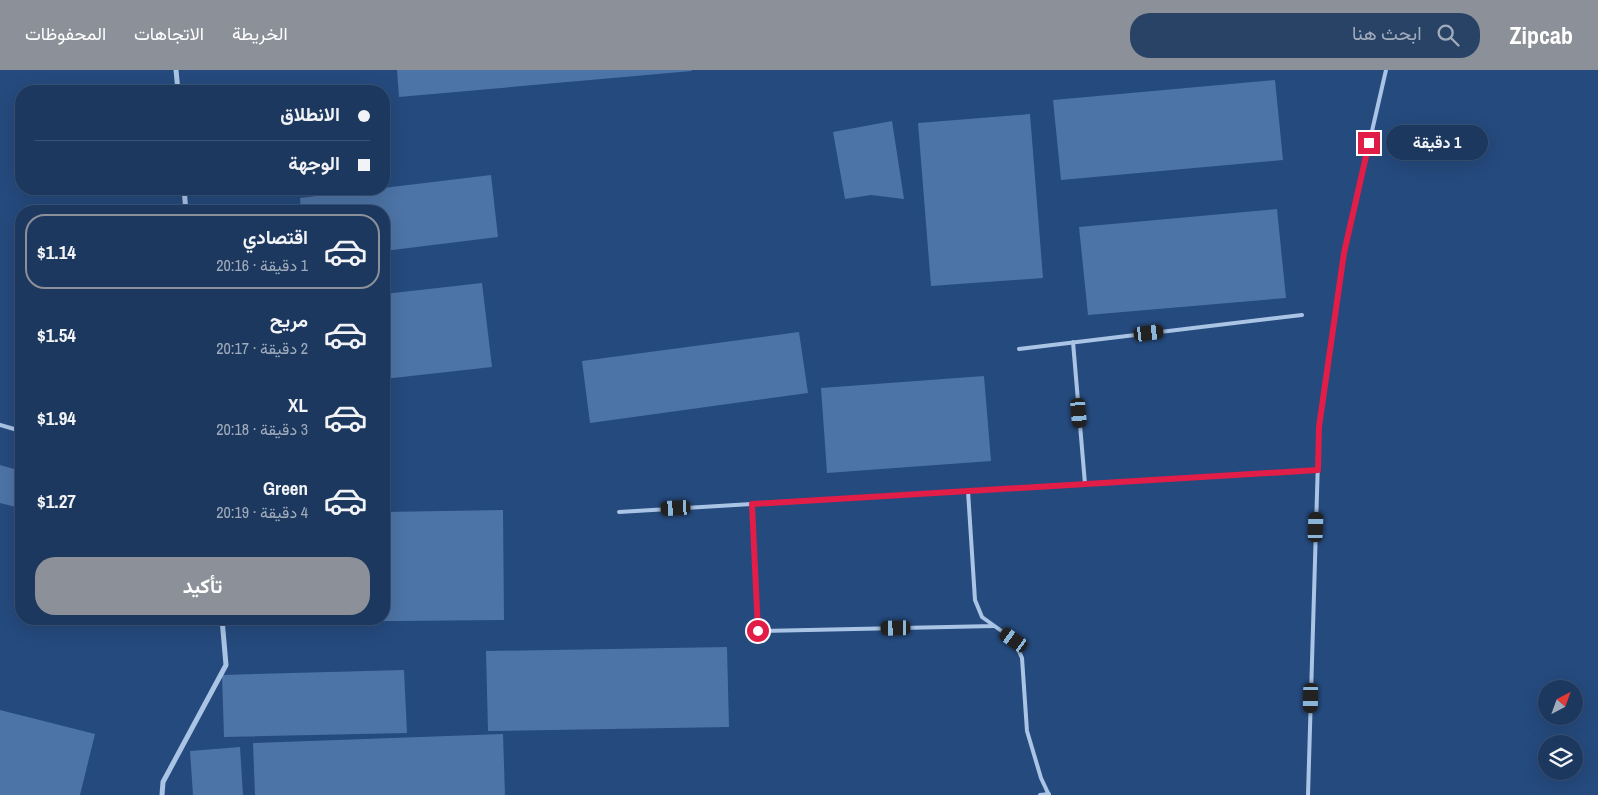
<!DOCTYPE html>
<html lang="ar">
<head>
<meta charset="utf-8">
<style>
	body { margin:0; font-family:"Archivo Narrow",Vazirmatn,sans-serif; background:#294367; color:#f1f3f6; direction:rtl; height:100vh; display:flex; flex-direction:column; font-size:19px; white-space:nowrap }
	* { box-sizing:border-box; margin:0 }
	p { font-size:16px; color:#a0acbc }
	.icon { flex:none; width:28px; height:28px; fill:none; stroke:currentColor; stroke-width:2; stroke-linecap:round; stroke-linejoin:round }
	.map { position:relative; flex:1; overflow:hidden; direction:ltr }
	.sheet { position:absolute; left:15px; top:135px; width:375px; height:420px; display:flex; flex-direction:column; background:#1c385e; border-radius:20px; box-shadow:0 5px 20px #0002,0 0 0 1px #3a5273; direction:rtl }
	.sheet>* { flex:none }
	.top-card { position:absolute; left:15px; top:15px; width:375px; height:110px; border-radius:20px; box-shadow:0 5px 20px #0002,0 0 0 1px #3a5273; direction:rtl; display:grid; align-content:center; height:110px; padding:0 20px; background:#1c385e }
	.needle { width:32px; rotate:41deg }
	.controls { position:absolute; left:1538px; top:610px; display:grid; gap:10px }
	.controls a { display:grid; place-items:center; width:45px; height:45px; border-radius:50%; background:#1c385e; box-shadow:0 5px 20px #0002,0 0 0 1px #3a5273; font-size:25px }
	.end { position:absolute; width:22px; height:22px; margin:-11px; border:6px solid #e11d48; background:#fff; box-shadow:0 0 0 2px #fff }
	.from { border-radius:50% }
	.bubble { position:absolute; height:35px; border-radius:18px; background:#1c385e; box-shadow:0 5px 20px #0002,0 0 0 1px #3a5273; font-size:16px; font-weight:700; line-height:35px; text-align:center; direction:rtl }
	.car { position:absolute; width:15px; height:30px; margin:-15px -8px; border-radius:6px; box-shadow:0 0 4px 1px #0007; background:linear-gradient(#222 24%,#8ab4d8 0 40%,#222 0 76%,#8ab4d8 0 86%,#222 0) }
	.top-card b { display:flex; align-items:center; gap:18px; height:48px; font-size:19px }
	.top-card b+b { border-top:1px solid #3a5273 }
	.top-card i { width:12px; height:12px; background:#f1f3f6 }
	ul { padding:9px 0 0; list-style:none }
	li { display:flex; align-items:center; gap:15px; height:75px; margin:0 10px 8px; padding:0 10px; border:2px solid transparent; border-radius:20px }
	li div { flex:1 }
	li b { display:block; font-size:19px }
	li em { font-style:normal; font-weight:700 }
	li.active { border-color:#8c9099 }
	li>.icon { width:45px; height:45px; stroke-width:1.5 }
	.cta { display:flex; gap:10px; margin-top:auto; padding:10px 20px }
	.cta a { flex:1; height:58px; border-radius:20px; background:#8c9099; color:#fff; font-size:20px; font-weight:700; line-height:58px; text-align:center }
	header { display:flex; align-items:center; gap:30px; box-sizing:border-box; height:70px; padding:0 25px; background:#8c9099; color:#fff }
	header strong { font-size:24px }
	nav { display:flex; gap:28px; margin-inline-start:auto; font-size:18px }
	.search { width:350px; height:45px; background:#294367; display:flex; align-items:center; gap:12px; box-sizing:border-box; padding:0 18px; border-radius:20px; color:#a0acbc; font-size:19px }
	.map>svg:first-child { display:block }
</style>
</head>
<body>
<header>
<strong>Zipcab</strong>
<div class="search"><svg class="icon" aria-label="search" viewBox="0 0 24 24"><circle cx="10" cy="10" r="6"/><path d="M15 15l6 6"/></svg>ابحث هنا</div>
<nav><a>الخريطة</a><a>الاتجاهات</a><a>المحفوظات</a></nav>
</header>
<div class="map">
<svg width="1598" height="725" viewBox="0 0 1598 725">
	<rect width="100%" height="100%" fill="#254a7d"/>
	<!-- building -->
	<path fill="#4d74a6" d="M397,0H692V1L399,27Z
		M1275,10L1283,90L1061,110L1053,30Z
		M1030,44L1043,208L931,216L918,53Z
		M892,51L904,129L871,125L845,129L833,62Z
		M491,105L498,167L384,181V141H301L300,128Z
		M1277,139L1286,228L1088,245L1079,157Z
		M482,213L492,297L384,309V224Z
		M799,262L808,323L590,353L582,291Z
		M984,306L991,391L827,403L821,318Z
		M0,395L21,401V417L16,437L0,433Z
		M503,440L504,550L290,552V549H384V442Z
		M727,577L729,657L488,661L486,581Z
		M404,600L407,663L224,667L222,605Z
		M0,640L95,664L80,725H0Z
		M503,664L505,725H255L253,673Z
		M240,677L243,725H193L190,681Z"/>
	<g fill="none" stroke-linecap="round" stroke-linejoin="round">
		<!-- lane -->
		<path stroke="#aac4e5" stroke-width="4" d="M1073,272L1085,414
			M1019,279L1302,245
			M0,355L21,361
			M968,421L975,530L982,547L1014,570L1022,588L1027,661L1041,708L1049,725
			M752,434L758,561L994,556
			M619,442L1318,400
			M1040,725L1049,724
			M1308,725L1319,357L1344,183L1386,0"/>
		<!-- street -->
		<path stroke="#aac4e5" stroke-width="5" d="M176,0L178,21
			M184,119L186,141
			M162,725L163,712L226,595L222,549"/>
	</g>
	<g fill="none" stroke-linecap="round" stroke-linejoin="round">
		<!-- route -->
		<path stroke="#e11d48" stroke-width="6" d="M758,561L752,434L1318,400L1319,357L1344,183L1369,73"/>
	</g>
</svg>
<div class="controls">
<a><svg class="needle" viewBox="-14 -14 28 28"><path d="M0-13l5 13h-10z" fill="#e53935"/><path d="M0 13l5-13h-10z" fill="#a0acbc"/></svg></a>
<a><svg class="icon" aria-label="layers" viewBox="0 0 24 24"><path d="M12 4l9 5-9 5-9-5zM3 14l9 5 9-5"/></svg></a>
</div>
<i class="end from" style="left:758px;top:561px"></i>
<i class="end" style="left:1369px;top:73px"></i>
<div class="bubble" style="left:1386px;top:55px;width:102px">1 دقيقة</div>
<i class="car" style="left:1149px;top:263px;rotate:83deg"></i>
<i class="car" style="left:1079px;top:343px;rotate:175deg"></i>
<i class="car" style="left:676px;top:438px;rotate:267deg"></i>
<i class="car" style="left:1316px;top:457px;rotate:2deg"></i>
<i class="car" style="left:896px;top:558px;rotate:269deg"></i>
<i class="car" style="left:1014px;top:570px;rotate:305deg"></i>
<i class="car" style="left:1311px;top:628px;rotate:181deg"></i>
<div class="top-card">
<b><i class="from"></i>الانطلاق</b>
<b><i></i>الوجهة</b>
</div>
<section class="sheet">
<ul>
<li class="active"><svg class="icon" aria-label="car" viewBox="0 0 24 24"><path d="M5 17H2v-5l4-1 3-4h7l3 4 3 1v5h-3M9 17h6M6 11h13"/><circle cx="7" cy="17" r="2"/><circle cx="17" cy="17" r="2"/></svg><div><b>اقتصادي</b><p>1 دقيقة · 20:16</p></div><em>$1.14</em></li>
<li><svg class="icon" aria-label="car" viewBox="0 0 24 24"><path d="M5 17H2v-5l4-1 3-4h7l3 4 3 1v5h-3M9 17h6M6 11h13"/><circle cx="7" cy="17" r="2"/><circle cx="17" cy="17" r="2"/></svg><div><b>مريح</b><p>2 دقيقة · 20:17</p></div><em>$1.54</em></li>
<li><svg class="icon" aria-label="car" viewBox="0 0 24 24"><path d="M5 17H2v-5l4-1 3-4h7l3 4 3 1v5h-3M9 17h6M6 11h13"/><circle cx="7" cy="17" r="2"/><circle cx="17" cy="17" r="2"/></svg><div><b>XL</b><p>3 دقيقة · 20:18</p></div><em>$1.94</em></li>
<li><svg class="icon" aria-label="car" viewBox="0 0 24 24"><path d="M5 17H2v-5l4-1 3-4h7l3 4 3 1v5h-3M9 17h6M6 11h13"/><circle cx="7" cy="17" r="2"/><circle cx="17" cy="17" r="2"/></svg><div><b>Green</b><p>4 دقيقة · 20:19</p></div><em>$1.27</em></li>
</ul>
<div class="cta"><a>تأكيد</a></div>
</section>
</div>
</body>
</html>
